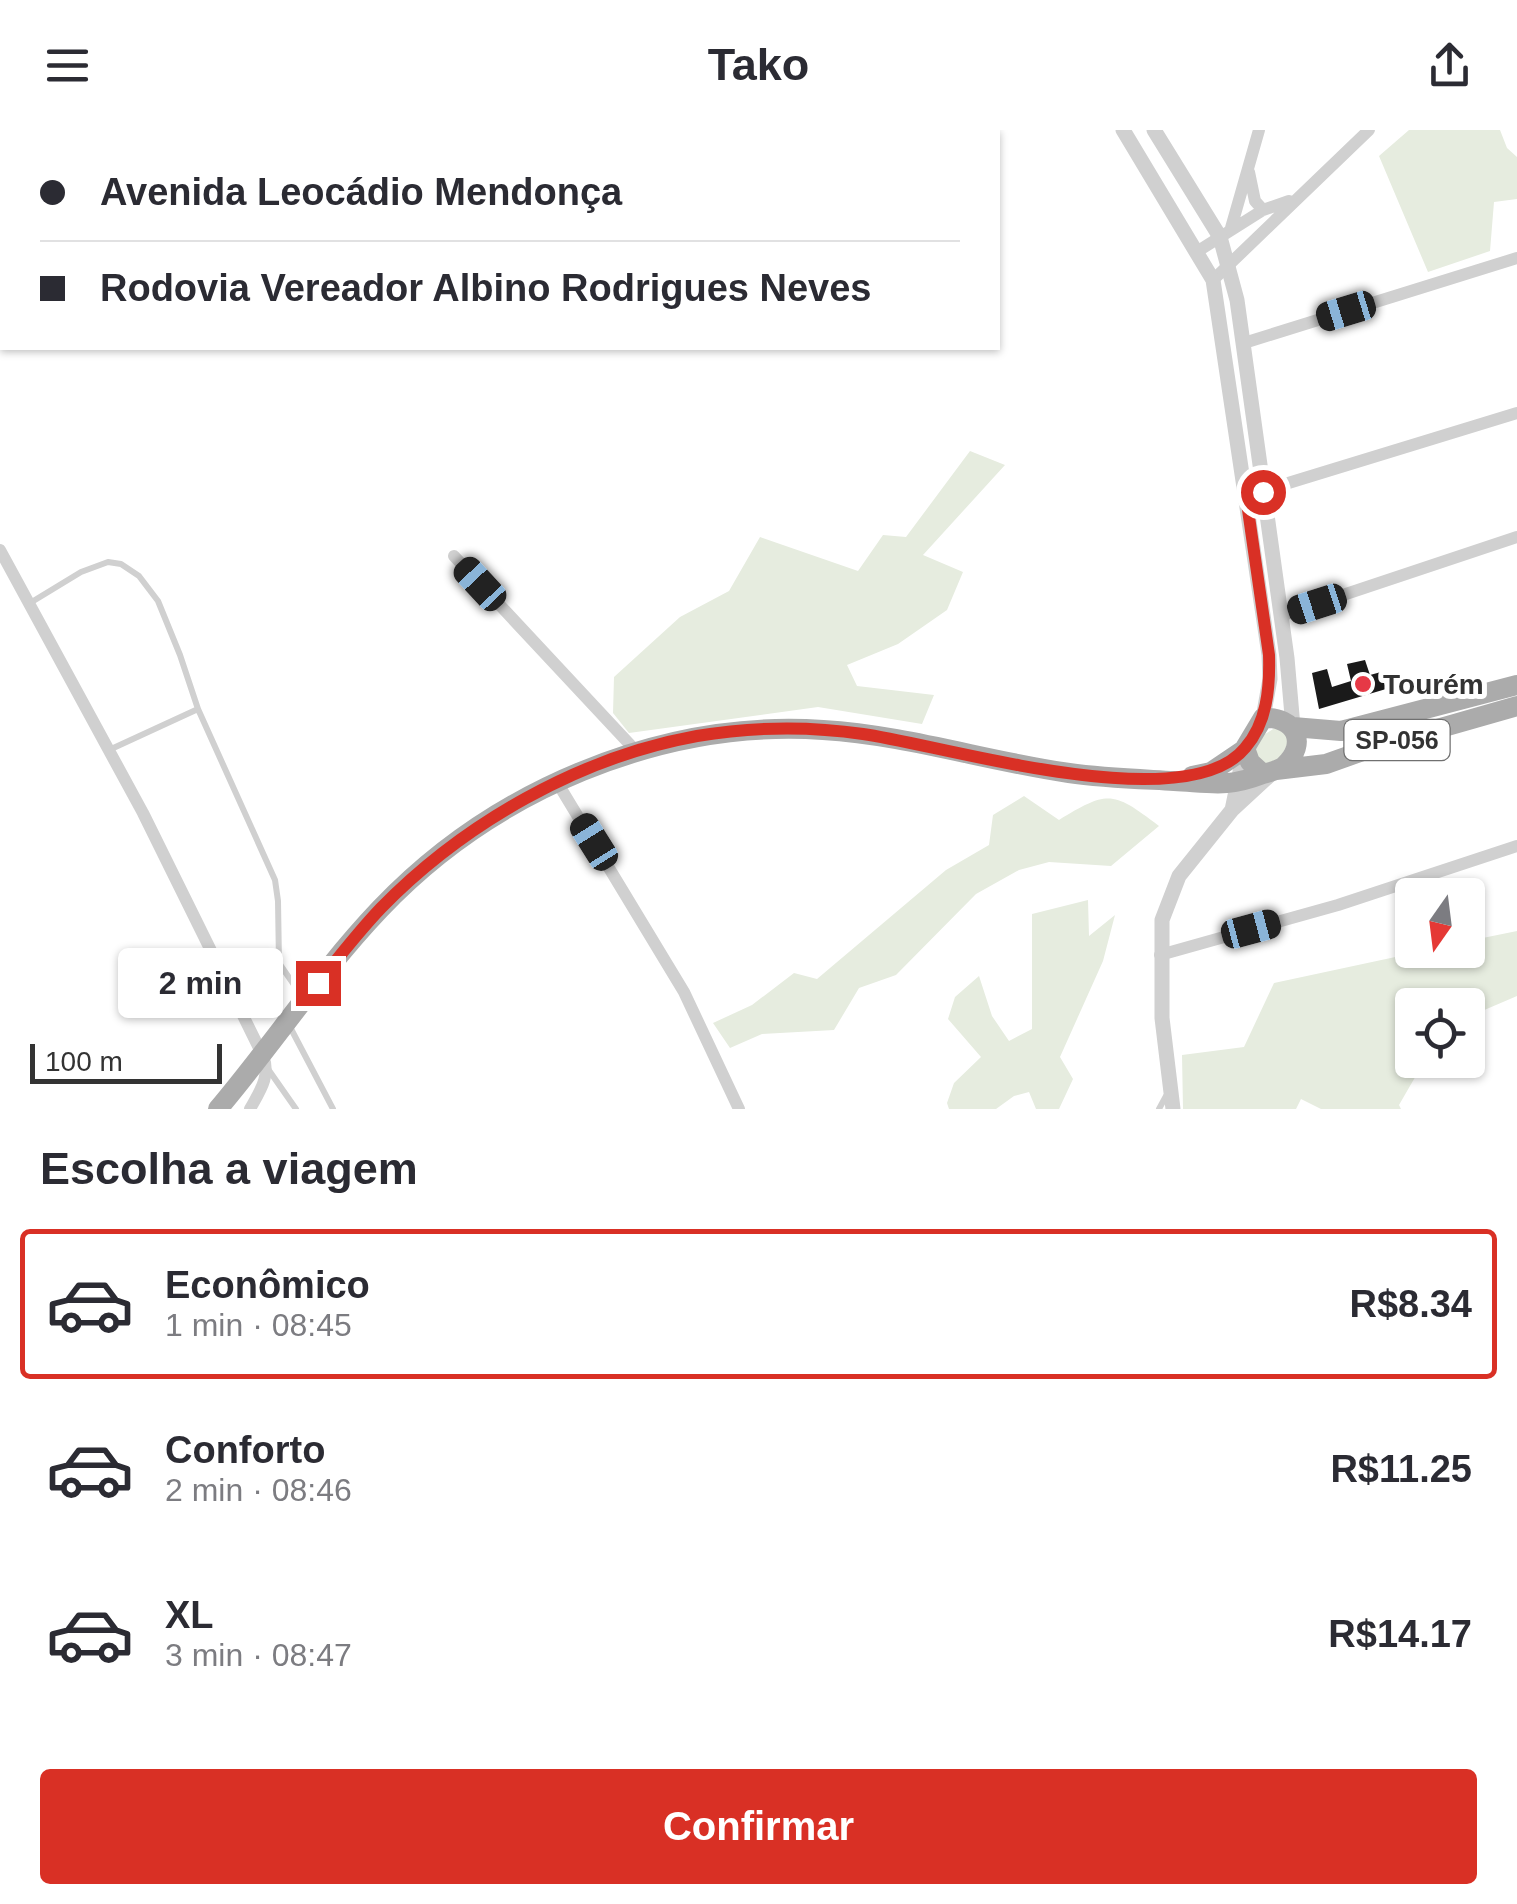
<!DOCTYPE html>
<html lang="pt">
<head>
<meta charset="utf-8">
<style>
	body { margin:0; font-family:Arial,sans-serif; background:#f7f7f7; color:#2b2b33; height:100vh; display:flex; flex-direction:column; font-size:38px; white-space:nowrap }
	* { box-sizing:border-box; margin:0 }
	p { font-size:32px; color:#7c7c81 }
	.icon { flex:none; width:55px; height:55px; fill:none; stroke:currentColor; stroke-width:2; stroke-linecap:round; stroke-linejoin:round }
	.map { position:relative; height:979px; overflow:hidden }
	.drawer { display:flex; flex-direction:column; background:#fff; flex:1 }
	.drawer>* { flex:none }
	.guide { position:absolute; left:0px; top:0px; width:1000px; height:220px; box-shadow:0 2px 8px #0004; display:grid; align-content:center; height:220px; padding:0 40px; background:#fff }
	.needle { width:65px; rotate:194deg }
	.controls { position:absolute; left:1395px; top:748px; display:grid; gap:20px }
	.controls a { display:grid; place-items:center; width:90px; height:90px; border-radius:10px; background:#fff; box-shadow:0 2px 8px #0004; font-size:50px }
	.scale { position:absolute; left:30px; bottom:25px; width:192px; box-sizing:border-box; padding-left:10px; border:5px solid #333; border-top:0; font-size:28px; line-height:35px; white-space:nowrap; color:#333; -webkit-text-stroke:8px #fff; paint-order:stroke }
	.end { position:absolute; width:45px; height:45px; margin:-22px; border:12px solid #d93025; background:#fff; box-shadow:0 0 0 5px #fff }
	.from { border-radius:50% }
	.bubble { position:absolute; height:70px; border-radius:10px; background:#fff; box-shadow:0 2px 8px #0004; font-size:32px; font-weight:800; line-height:70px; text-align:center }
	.car { position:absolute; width:30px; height:60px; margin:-30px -15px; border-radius:12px; box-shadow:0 0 8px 2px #0007; background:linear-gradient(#222 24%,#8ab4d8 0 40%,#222 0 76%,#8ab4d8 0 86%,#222 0) }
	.guide b { display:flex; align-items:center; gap:35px; height:95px; font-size:38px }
	.guide b+b { border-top:2px solid #e1e1e2 }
	.guide i { width:25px; height:25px; background:#2b2b33 }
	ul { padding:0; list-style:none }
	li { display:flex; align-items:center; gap:30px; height:150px; margin:0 20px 15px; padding:0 20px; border:5px solid transparent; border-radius:10px }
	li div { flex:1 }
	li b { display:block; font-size:38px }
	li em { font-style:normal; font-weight:800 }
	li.active { border-color:#d93025 }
	li>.icon { width:90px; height:90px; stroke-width:1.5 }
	h2 { padding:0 40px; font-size:45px; line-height:120px }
	.button { display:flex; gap:20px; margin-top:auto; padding:20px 40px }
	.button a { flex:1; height:115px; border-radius:10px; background:#d93025; color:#fff; font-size:40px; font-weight:800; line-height:115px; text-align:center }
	header { display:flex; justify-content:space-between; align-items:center; height:130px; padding:0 40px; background:#fff; font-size:45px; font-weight:800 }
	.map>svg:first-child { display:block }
</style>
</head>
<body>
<header><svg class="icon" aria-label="menu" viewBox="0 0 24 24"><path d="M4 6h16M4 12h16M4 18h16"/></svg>Tako<svg class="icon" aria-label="share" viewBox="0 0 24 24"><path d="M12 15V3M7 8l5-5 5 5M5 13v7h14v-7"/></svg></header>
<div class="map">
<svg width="1517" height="979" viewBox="0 0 1517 979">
	<rect width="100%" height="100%" fill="#fff"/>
	<!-- green -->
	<path fill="#e6ecdf" d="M401,0H683L397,2Z
		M1409,0H1500L1507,18L1517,27V69L1494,72L1490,121L1428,142L1379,26Z
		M970,321L1005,335L923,425L963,442L947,480L898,514L847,535L857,556L934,565L922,594L818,577L629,603L613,583L614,547L680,487L729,461L760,407L858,441L883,405L906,407Z
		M1278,596L1290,606C1285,621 1280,635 1261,633L1254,622L1262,606Z
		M1024,666L1059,690C1108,660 1113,661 1159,696L1111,736L1049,732L1019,740L976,764L896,845L859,858L834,900L762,904L730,918L713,893L752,875L794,843L817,849L946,740L989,715L993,685Z
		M1088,770L1089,806L1115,785L1103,831L1060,927L1073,949L1059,979H1036L1029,962L1014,966L996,979H949L947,973L954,953L981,927L948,889L955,867L979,846L992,886L1009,911L1032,899V784Z
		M1517,801V866L1468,887V875H1412V930H1425L1399,975L1401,979H1321L1301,969L1296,979H1183L1182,925L1244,917L1274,853L1428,820H1468V811Z"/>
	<!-- building -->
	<path fill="#1a1a1a" d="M1365,530L1370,545L1381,542L1386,559L1319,579L1312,543L1327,539L1332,557L1351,551L1347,534Z"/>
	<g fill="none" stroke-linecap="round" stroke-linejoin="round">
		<!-- service -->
		<path stroke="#d0d0d0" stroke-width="6" d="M30,473L81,442L108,432L121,434L139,446L158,471L180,525L198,579L275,750L278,771L279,833L301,865
			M109,620L198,579
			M289,895L333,979
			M268,939L296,979
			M1159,979L1166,966"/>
		<!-- minor -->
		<path stroke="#d0d0d0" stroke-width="12" d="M1249,42L1255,71L1263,80
			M1231,98L1259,0
			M1198,121L1263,80L1289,71
			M1213,150L1369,0
			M1244,213L1517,128
			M1246,366L1517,283
			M0,420L143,683L263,926C271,946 260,961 250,979
			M454,426L636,621
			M1280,486L1517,407
			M557,652L684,862L739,979
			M1160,825L1338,775L1517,716"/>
		<!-- tertiary -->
		<path stroke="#d0d0d0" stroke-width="15" d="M1123,0L1213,150L1269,525L1270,549L1263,588
			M1154,0L1220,107L1237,170L1287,528L1293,597
			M1245,618L1232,680L1270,645
			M1173,979L1162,888V790L1179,746L1232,680"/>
		<!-- primary -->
		<path stroke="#ababab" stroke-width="20" d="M1293,597L1341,601L1517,555
			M1276,640L1326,634L1374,617L1517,576
			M1192,646L1211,642L1245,619
			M218,979C273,914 321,841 380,779C492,661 660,589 823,600C906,605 986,631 1069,643C1104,648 1139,649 1174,651C1212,653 1227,658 1263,644C1270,642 1279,640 1284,636C1309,613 1295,586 1263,588L1245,618L1250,632L1263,644"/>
	</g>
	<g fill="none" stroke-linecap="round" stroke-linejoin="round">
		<!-- route -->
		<path stroke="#d93025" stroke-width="12" d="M318,853C338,828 359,801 381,778C464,693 580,627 697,606C751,597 809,596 863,604C947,616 1186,690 1245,618C1267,593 1270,558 1269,525L1246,366L1263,362"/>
	</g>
	<!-- markers -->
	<circle fill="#e63946" stroke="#fff" stroke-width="4" cx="1363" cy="554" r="10"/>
	<g text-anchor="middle" stroke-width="10" stroke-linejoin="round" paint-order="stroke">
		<!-- shield labels -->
		<rect fill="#fff" stroke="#707070" stroke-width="2.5" x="1344.5" y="590" width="105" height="40" rx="8"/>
		<g font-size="25" font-weight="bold" fill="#333">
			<text x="1397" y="619">SP-056</text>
		</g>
		<!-- poi labels -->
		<g font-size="28" font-weight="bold" fill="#333" stroke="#fff" text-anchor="start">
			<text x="1383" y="564">Tourém</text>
		</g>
	</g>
</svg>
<div class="controls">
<a><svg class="needle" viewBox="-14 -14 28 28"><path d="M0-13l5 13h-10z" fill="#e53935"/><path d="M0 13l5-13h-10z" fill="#7c7c81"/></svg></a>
<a><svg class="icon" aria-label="locate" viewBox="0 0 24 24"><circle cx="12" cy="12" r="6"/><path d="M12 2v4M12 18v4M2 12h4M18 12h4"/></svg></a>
</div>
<div class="scale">100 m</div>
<i class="end from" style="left:1263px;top:362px"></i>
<i class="end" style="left:318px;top:853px"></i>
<div class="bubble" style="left:118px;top:818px;width:165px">2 min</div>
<i class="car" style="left:1346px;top:181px;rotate:253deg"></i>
<i class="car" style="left:480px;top:454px;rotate:317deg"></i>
<i class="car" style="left:1317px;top:474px;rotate:252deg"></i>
<i class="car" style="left:594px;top:712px;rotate:328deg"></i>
<i class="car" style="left:1251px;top:799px;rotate:75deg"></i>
<div class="guide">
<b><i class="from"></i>Avenida Leocádio Mendonça</b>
<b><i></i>Rodovia Vereador Albino Rodrigues Neves</b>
</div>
</div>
<section class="drawer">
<h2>Escolha a viagem</h2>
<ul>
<li class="active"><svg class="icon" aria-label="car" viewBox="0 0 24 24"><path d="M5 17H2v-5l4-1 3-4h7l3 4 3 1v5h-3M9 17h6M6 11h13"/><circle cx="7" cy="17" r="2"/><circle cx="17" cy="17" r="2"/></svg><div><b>Econômico</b><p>1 min · 08:45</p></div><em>R$8.34</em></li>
<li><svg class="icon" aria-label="car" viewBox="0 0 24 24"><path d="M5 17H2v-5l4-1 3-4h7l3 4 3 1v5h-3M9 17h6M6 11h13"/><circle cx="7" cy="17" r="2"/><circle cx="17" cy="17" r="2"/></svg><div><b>Conforto</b><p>2 min · 08:46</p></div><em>R$11.25</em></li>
<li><svg class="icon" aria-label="car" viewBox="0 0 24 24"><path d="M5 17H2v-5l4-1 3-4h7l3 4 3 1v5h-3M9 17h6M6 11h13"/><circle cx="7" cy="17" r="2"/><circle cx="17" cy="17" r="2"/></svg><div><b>XL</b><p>3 min · 08:47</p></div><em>R$14.17</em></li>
</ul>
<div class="button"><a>Confirmar</a></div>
</section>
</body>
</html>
